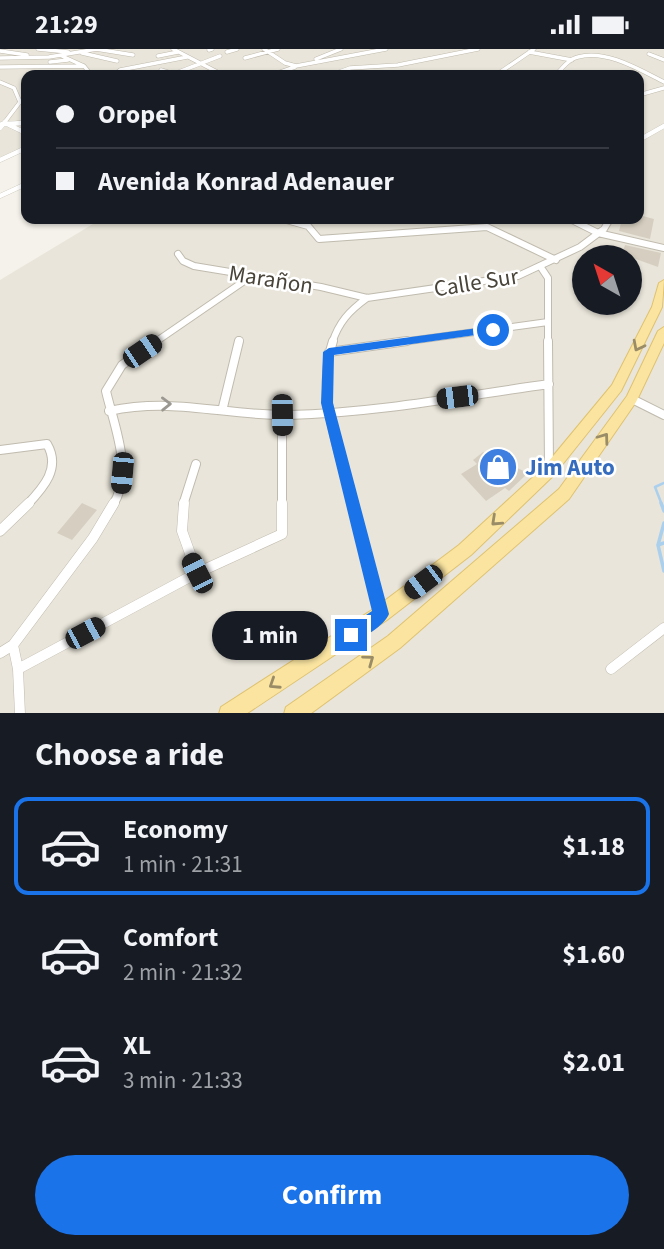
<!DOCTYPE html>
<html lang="en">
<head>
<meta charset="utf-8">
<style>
	body { margin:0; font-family:"Source Sans 3",sans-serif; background:#20242c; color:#f1f3f6; height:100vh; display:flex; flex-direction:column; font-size:26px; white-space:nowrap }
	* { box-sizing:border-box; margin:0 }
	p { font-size:23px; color:#9ea1a6 }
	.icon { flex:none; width:38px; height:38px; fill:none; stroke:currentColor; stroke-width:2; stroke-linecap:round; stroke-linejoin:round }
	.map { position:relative; height:664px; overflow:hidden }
	.panel { display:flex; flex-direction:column; background:#171b24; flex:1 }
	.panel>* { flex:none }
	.top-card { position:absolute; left:21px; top:21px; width:623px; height:154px; border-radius:14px; box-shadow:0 2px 5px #0004; display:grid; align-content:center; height:154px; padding:0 35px; background:#171b24 }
	.needle { width:46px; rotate:321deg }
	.buttons { position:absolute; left:572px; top:196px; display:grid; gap:14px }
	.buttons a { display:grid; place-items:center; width:70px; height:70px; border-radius:50%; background:#171b24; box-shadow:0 2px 5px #0004; font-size:35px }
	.end { position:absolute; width:32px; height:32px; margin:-16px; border:9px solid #1a73e8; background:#fff; box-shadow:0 0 0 4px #fff }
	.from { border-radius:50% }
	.bubble { position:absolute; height:49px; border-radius:24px; background:#171b24; box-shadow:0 2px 5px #0004; font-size:23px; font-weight:700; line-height:49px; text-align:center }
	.car { position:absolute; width:21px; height:42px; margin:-21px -10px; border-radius:9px; box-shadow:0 0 5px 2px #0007; background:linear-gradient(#222 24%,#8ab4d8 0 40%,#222 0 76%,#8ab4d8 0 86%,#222 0) }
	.top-card b { display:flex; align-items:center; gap:24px; height:66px; font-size:26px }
	.top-card b+b { border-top:2px solid #363941 }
	.top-card i { width:18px; height:18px; background:#f1f3f6 }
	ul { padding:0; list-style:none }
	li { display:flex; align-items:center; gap:21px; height:98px; margin:0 14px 10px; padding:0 21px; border:4px solid transparent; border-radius:14px }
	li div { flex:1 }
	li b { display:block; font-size:26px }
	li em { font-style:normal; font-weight:700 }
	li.on { border-color:#1a73e8 }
	li>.icon { width:63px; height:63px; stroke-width:1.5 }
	h2 { padding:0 35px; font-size:32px; line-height:84px }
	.cta { display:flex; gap:14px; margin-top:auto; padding:14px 35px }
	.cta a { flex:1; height:80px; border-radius:42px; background:#1a73e8; color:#fff; font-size:28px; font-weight:700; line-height:80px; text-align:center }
	.status { display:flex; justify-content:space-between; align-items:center; height:49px; padding:0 35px; background:#171b24; direction:ltr }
	.status svg { height:19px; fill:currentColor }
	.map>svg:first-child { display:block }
</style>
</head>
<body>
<div class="status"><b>21:29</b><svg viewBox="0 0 49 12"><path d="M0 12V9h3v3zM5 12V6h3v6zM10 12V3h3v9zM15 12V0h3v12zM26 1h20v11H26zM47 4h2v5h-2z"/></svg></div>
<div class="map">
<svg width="664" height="665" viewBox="0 0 664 665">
	<rect width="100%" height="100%" fill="#f5f2eb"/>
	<!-- residential -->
	<path fill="#e9e5da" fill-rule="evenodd" d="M0,0H664V664H0V231L98,172V170H639V26H26V102L0,111ZM584,208H630V254H584Z"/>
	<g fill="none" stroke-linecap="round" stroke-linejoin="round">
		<!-- stream-far1 -->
		<path stroke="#abd0ee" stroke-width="2.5" d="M662,456L655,438L664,434"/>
		<!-- stream -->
		<path stroke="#abd0ee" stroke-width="3.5" d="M661,454L664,462
			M664,494L658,496L664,522
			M658,496L664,474"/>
	</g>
	<!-- building -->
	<path fill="#d6cfc1" d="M639,166L654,170L650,190L619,182L622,170H639Z
		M625,196L661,204L658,218L630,208H621Z
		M483,403L528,424L509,442L505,439L486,452L461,425L477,415L473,411Z
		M82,454L97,461L72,491L57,484Z"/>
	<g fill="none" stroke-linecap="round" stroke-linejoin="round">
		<!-- street-far4 casing -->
		<g stroke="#c0bbae" stroke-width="4.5">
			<path id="street-far4" d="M38,0L68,3
				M96,0L133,6
				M173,0L223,26
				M264,0L285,14L296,17L386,0
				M209,1L212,0
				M0,2L27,6
				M227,3L237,0
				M529,3L572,11
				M82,4L117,12
				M649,5L664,11
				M158,7L178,3
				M0,9L49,8L97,0
				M245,9L278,0
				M316,10L341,0
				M50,13L68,11
				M84,17L88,22L85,26
				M0,18L84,17L62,7
				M161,21L174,25
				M606,25L610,26
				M114,26L120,21L187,8
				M171,26L220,7
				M272,26L295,18
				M331,26L350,19L398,16L478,0
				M496,26L534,0
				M556,26C562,19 569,10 578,8C606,0 640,21 664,33
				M0,33L14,39L20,53L4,74
				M639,46L664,39
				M17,74H26"/>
		</g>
		<!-- street-far3 casing -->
		<g stroke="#c0bbae" stroke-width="5">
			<path id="street-far3" d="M2,75L26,74
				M9,76L26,84
				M0,79L5,73
				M639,91L664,77
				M0,111L26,99
				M0,147L26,135"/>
		</g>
		<!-- street-far2 casing -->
		<g stroke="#c0bbae" stroke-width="8">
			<path id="street-far2" d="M283,170L308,177L319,190L487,178L556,211
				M570,170L598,184L664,199
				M178,205L183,212L194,217L321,238L367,249L518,227L580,198L604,180L610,170
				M542,220L548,229V294
				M154,294L253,226
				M238,294L239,291
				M332,294C339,273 349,262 367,249
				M394,294L548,273"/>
		</g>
		<!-- street-far1 casing -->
		<g stroke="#c0bbae" stroke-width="10">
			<path id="street-far1" d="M333,292C315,345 340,404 353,456
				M548,292L549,420
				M329,303L407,292
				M632,350L664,366
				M223,358L239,292
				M109,362C176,348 225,367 289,366C376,364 463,347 549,335
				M282,366V456
				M0,401L47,395C61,419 44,438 27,456
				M113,456C134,422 114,377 106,342L122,316L156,292
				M183,456L196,415"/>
		</g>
		<!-- street casing -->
		<g stroke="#c0bbae" stroke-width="11">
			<path id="street" d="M184,454L182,482L197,524
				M353,454L381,564
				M0,482L29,454
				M13,596L18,620L20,665
				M0,604L13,596L93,489L114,454
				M18,620L197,524L282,485V454
				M611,620L664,579"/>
		</g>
		<!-- primary casing -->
		<g stroke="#dfc26f" stroke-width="2">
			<path id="primary" d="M664,231L662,258L621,342L554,426L471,506L387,571L246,665H219L221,658L375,559L459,496L544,418L612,336L652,258L659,234Z
				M664,278V294L636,353L569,450L400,599L310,665H284L286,658L388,587L559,440L627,347L658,282Z"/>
		</g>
		<!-- street-far4 -->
		<use href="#street-far4" stroke="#fff" stroke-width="3.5"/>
		<!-- street-far3 -->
		<use href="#street-far3" stroke="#fff" stroke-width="4.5"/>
		<!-- street-far2 -->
		<use href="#street-far2" stroke="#fff" stroke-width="6"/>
		<!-- street-far1 -->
		<use href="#street-far1" stroke="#fff" stroke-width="8"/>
		<!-- street -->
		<use href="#street" stroke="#fff" stroke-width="10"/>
		<!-- primary -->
		<use href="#primary" fill="#fae4a0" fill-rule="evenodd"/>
	</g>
	<!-- one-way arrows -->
	<defs><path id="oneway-chevron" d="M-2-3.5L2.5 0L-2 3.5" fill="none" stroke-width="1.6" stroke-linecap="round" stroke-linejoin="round" transform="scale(1.75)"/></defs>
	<g stroke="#998c67">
		<use href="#oneway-chevron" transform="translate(638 297) rotate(117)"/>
		<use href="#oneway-chevron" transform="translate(604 389) rotate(-54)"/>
		<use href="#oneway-chevron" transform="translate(496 472) rotate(137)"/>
		<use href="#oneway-chevron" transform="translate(369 611) rotate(-36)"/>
		<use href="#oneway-chevron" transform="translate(274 635) rotate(147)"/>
	</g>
	<use stroke="#9b9892" href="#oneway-chevron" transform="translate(166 355) rotate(-1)"/>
	<!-- route -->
	<path fill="#1a73e8" d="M493,277L497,278V283L334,306L333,354L389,565C384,577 363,589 351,594L345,591L343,586L345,580L372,562L321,354L323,303L329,299Z"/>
	<!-- icons -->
	<defs>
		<g id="shop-disc" transform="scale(2.0125)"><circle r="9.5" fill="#3f7fe0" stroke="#fff"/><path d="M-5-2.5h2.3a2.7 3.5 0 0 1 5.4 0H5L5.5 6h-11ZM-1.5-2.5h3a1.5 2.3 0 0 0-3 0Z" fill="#fff"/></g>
	</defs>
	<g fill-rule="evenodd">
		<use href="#shop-disc" x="498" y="418"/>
	</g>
	<g text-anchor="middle" stroke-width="5" stroke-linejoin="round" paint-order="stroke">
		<!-- street labels -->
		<g font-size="23" fill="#494439" stroke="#fff">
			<text transform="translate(271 230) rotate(9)" y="8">Marañon</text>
			<text transform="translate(476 233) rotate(-9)" y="8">Calle Sur</text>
		</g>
		<!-- shop labels -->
		<g font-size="23" font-weight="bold" fill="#366cbe" stroke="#fff" text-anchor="start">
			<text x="525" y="426">Jim Auto</text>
		</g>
	</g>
</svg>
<div class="buttons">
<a><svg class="needle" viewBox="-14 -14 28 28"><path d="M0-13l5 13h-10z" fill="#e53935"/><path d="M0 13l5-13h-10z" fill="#9ea1a6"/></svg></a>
</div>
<i class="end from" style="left:493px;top:281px"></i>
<i class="end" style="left:351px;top:586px"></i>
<div class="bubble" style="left:212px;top:562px;width:116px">1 min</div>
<i class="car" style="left:142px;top:302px;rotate:56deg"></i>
<i class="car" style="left:457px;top:348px;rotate:263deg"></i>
<i class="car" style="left:282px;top:366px;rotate:179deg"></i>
<i class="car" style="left:122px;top:424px;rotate:185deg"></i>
<i class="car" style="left:197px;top:524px;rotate:333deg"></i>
<i class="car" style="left:423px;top:533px;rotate:233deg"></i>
<i class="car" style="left:85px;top:584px;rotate:62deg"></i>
<div class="top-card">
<b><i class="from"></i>Oropel</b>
<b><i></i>Avenida Konrad Adenauer</b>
</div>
</div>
<section class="panel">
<h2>Choose a ride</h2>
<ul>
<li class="on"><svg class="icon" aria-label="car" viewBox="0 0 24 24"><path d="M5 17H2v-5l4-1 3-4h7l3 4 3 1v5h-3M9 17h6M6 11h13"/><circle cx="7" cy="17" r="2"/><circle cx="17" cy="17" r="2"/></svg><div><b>Economy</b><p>1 min · 21:31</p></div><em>$1.18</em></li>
<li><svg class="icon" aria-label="car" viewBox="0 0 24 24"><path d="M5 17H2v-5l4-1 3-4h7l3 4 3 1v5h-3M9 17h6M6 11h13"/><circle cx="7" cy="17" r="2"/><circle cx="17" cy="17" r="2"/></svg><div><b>Comfort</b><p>2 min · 21:32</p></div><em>$1.60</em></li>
<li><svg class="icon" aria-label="car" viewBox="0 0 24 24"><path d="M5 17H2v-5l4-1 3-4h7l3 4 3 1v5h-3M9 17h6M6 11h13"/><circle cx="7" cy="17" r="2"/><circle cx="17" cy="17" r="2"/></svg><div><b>XL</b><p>3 min · 21:33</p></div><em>$2.01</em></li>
</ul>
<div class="cta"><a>Confirm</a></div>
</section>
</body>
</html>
